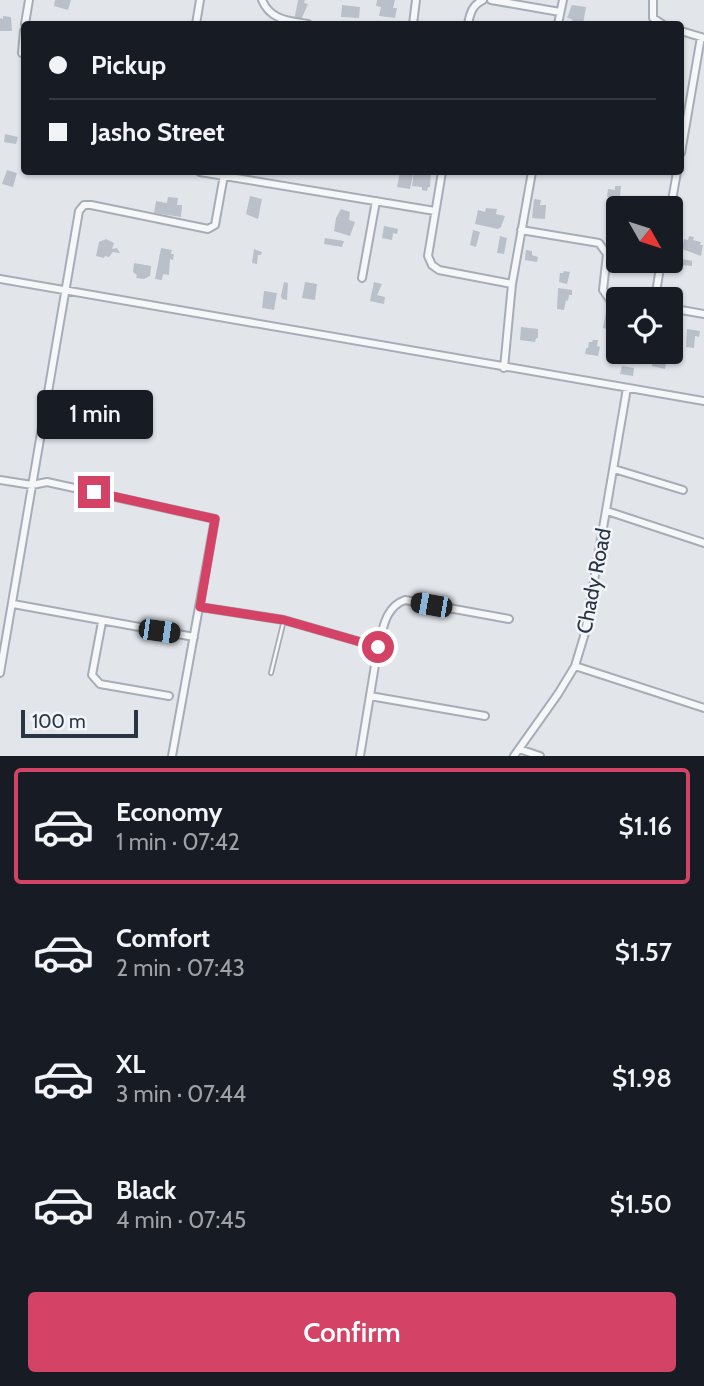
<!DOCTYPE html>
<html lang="en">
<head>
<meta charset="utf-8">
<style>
	body { margin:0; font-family:Cabin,sans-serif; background:#20242c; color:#f1f3f6; height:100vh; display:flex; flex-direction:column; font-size:26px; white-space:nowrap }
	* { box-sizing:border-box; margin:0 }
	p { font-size:23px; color:#9ea1a6 }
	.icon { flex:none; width:38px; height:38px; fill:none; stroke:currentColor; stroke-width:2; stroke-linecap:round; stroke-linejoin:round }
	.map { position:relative; height:756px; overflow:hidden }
	.details { display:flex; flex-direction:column; background:#171b24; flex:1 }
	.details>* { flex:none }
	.guide { position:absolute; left:21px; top:21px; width:663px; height:154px; border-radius:7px; box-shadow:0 2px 5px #0004; display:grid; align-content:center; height:154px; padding:0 28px; background:#171b24 }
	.needle { width:46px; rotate:129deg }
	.buttons { position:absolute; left:606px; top:196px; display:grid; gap:14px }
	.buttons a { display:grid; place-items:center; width:77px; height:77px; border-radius:7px; background:#171b24; box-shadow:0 2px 5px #0004; font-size:35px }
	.scale { position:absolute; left:21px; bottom:18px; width:117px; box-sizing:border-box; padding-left:7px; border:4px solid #293544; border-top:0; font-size:19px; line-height:24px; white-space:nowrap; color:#293544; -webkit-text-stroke:5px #f2f5f8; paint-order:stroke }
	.end { position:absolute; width:32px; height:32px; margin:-16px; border:9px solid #d44366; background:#fff; box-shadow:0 0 0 4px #fff }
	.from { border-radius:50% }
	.bubble { position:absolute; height:49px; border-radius:7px; background:#171b24; box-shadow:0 2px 5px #0004; font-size:23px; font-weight:600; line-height:49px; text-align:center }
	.car { position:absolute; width:21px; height:42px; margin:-21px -10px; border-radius:9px; box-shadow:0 0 5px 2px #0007; background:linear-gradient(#222 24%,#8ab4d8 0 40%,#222 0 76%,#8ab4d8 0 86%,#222 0) }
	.guide b { display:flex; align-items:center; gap:24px; height:66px; font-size:26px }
	.guide b+b { border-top:2px solid #363941 }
	.guide i { width:18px; height:18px; background:#f1f3f6 }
	ul { padding:12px 0 0; list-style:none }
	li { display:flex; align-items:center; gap:21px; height:116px; margin:0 14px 10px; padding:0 14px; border:4px solid transparent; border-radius:7px }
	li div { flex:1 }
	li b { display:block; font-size:26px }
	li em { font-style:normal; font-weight:600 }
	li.current { border-color:#d44366 }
	li>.icon { width:63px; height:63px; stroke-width:1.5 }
	.action { display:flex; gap:14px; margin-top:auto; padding:14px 28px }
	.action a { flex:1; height:80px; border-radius:7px; background:#d44366; color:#fff; font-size:28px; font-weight:600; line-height:80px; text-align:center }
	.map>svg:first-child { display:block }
</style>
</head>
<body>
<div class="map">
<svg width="704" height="756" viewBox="0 0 704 756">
	<rect width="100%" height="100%" fill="#e2e6eb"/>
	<!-- building -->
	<path fill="#b9c0c9" d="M55,0H71L68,10L54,6Z
		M298,0H305L304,3L308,4L300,22L294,21Z
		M377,0H395L393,8H397L395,18L379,16L381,7L376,6Z
		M342,5L360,7L359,18L341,17Z
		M572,5L586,7L583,24H573L572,19L567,18Z
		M3,16L11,17L12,31H0V18L3,19Z
		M5,134L18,137L16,144L4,142Z
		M7,170L17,173L13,187L2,184Z
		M400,172H411L410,175H413L410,189L397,187Z
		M414,172H431L430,187H428L427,191L422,190V187L412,186Z
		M615,186H621L620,196L618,198L607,197L608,189L615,190Z
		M250,196L262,199L258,219L246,214Z
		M168,197L178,198L177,205H182L181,217L154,213L156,201L167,203Z
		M534,199L541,200L540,205H546L545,219L532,218Z
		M486,208L497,209L496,214L505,216L501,227L498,229L475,224L478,210L485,212Z
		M341,209L350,212L349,220L355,222L350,236L334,231L336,218Z
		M384,226L398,229L397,234L393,233L392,240L382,238Z
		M473,230L480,232L476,247L470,245Z
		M500,236L507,238L504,254L497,253Z
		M689,236L694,237L693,240L701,242L700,245H703L701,256L682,249L684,239L688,240Z
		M325,238L344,241L342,247L324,244Z
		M106,239L114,243L112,249L117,248L120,253L113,252L109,257L105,256L104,258L96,256L99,242Z
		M161,248L172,250L171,254H174L173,260L170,259L169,275L163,274L162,280L155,279Z
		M254,249L262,252L261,255H258L257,264L252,263Z
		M526,250L532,251V255L538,257L537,262L525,260Z
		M674,257L692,261V266L673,264Z
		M134,263L151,266L150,276L144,279L136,278L137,275L133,272Z
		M564,271L570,272L567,284L559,282L560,273H563Z
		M284,282L288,283L287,300L282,299L281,296Z
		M305,282L317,284L315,300L302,298Z
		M374,282L382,284L377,295L385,297L384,304L370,301Z
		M558,288L572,290V295H569L568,301L566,300L564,310L557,309Z
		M264,291L277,293L274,310L262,308Z
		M606,312L618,315V327L615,331L603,328Z
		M521,327L538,329V338H536L535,342L520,340Z
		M687,329L700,331L699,337L695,336L694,348L686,347Z
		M593,340H598L597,346L600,347L598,356L585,354L586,348H588L589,342H592Z
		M623,352H634L632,362L622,360Z
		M654,352H669L665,369L652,366Z
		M622,366L634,368L633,376L620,374Z"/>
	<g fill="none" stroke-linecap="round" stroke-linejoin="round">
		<!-- lane casing -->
		<g stroke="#a7adb6" stroke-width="6">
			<path id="lane" d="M271,673L284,620"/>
		</g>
		<!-- street casing -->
		<g stroke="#a7adb6" stroke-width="10">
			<path id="street" d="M262,0C270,20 289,21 308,24
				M491,0L560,12
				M653,0V18L662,24
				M25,24L29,0
				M196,24L200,0
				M413,24L416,0
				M468,24C470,14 472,5 483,0
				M558,24L563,0
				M681,31L704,38
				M22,53L24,31
				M681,153L701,37
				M200,172L435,211
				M442,172L428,256L432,265L439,270L512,284
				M670,212L677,172
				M521,230L599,243L607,254L603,290L610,300L618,301
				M362,278L376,201
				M0,279L704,401
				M655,299L661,261
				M670,308L704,314
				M504,368L512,284L532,172
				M614,469L683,490
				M0,480L32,485L47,482L215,519L172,756
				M607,511L704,543
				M13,604L194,637
				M200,607L284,620L378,647L360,756
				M102,622L92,675L100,684L169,696
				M378,647C383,629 385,607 405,600L509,619
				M575,666L704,708
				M0,673L79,211L84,205H91L208,229L215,225L224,175
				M370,696L485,716
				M519,749L540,756
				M514,756L558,694L575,666L585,633L627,388"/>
		</g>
		<!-- lane -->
		<use href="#lane" stroke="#f5f7f9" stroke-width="2.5"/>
		<!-- street -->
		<use href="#street" stroke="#f5f7f9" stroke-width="6"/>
	</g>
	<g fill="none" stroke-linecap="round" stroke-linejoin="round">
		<!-- route -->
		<path stroke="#d44366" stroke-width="9" d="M94,492L215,519L200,607L284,620L378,647"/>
	</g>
	<g text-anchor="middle" stroke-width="5" stroke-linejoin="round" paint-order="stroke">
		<!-- street labels -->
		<g font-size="21" fill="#293544" stroke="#f2f5f8">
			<text transform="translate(594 581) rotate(-79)" y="7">Chady Road</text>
		</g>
	</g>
</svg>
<div class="buttons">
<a><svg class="needle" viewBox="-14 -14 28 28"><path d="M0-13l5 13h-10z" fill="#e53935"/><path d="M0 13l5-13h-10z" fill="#9ea1a6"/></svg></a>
<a><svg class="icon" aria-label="locate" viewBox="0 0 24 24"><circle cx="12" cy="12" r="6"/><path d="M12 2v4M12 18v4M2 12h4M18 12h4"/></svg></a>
</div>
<div class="scale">100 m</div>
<i class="end from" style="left:378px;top:647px"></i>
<i class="end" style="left:94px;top:492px"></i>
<div class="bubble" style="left:37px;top:390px;width:116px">1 min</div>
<i class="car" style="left:431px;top:605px;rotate:280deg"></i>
<i class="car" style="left:159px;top:631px;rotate:98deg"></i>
<div class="guide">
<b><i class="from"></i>Pickup</b>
<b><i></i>Jasho Street</b>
</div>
</div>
<section class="details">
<ul>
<li class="current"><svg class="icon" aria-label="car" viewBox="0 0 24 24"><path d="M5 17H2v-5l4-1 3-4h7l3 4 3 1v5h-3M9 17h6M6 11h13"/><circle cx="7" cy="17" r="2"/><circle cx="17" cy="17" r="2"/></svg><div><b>Economy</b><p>1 min · 07:42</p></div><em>$1.16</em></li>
<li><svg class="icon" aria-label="car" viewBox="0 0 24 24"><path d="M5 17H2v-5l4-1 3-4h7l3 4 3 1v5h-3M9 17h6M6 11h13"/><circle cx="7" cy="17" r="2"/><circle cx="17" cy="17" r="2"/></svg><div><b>Comfort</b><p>2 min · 07:43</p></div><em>$1.57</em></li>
<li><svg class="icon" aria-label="car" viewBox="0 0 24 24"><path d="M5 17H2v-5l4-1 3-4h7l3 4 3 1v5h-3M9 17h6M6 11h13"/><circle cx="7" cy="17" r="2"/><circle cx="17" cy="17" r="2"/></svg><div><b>XL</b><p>3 min · 07:44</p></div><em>$1.98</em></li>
<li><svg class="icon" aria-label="car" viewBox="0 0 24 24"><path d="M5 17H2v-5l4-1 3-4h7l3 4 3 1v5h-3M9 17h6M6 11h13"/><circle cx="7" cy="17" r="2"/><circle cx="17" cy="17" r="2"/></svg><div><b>Black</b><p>4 min · 07:45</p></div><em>$1.50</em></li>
</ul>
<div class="action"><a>Confirm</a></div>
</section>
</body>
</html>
